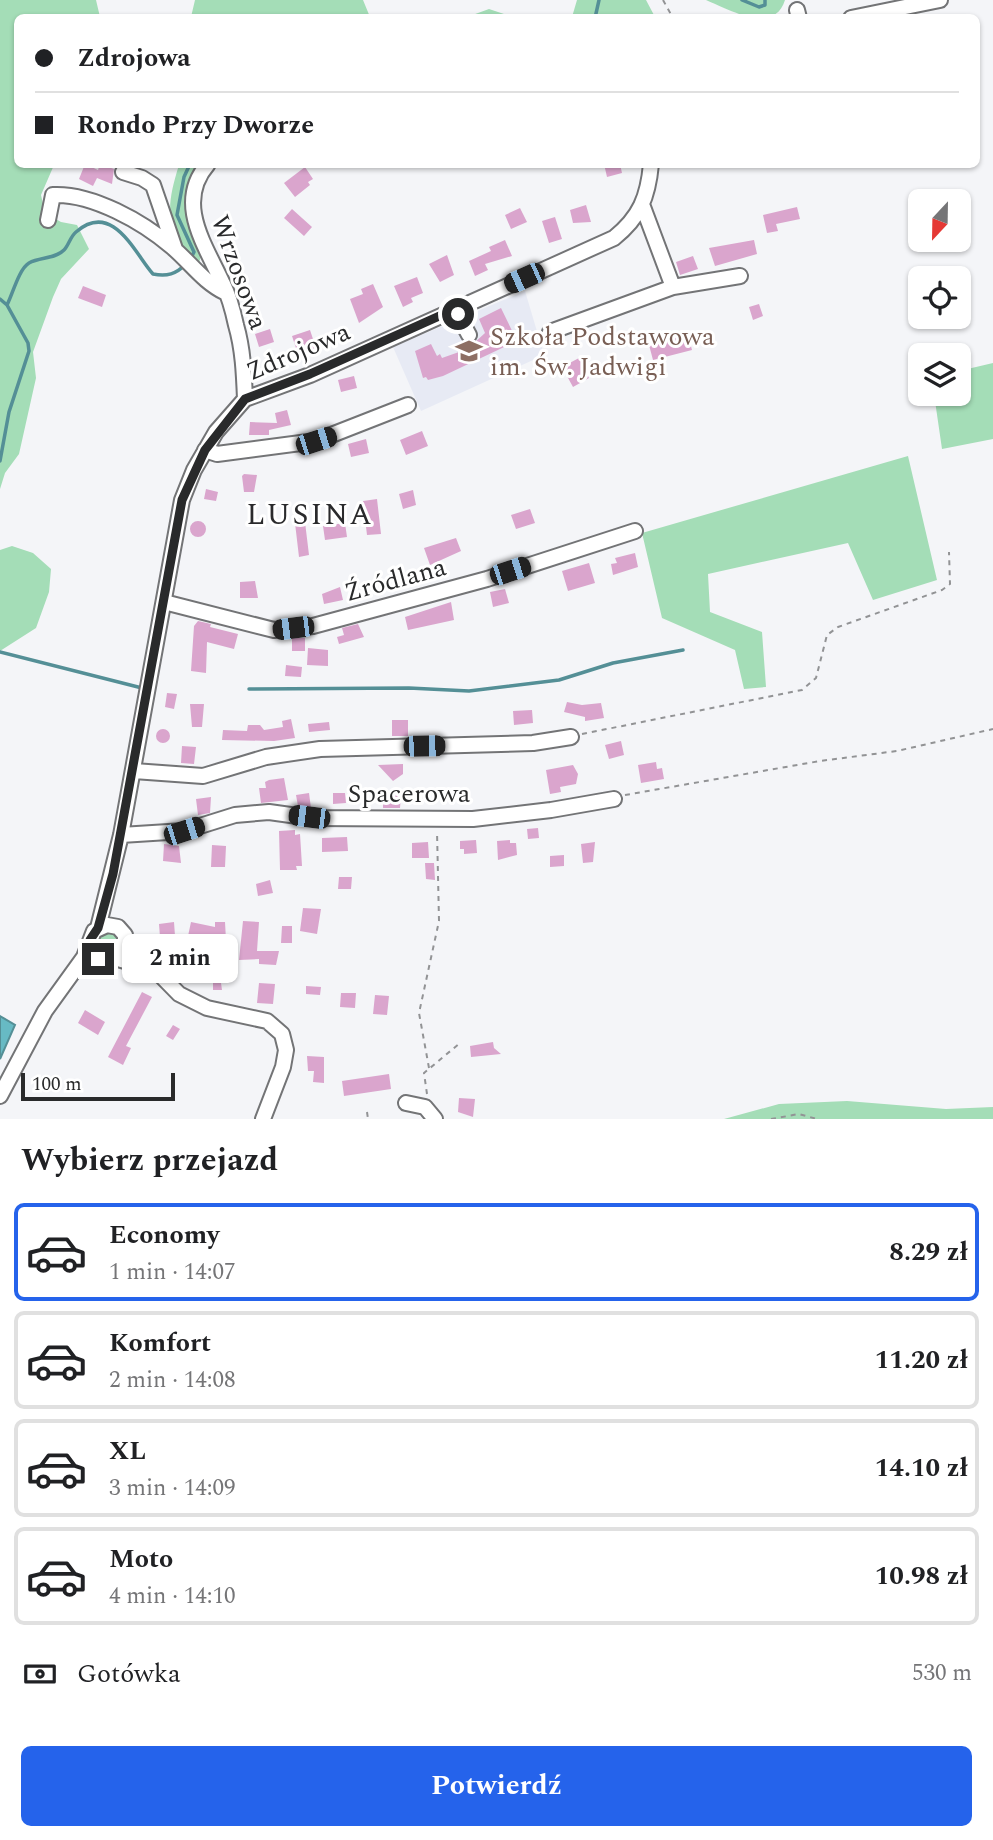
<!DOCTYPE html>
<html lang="pl">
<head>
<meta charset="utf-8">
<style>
	body { margin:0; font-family:Spectral,serif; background:#f6f6f6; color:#202124; height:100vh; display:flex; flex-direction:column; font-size:26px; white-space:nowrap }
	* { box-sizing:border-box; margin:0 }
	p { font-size:23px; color:#757577 }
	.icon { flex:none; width:38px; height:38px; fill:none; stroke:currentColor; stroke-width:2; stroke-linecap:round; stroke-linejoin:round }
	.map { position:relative; height:1119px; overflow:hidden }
	.details { display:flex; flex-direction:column; background:#fff; flex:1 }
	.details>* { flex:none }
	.top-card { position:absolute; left:14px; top:14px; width:966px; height:154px; border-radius:10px; box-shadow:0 2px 5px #0004; display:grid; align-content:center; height:154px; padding:0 21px; background:#fff }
	.needle { width:46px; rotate:202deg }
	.fabs { position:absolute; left:908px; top:189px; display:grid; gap:14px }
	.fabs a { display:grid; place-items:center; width:63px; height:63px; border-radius:10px; background:#fff; box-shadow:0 2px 5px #0004; font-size:35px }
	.scale { position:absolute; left:21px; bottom:18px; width:154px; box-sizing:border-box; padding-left:7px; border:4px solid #292a2b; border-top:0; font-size:19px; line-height:24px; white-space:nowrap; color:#292a2b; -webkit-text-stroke:5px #fff; paint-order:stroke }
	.end { position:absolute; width:32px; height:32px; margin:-16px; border:9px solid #292a2b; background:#fff; box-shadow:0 0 0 4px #fff }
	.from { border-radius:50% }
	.bubble { position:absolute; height:49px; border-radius:10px; background:#fff; box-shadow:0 2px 5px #0004; font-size:23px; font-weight:700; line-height:49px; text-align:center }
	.car { position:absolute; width:21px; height:42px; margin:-21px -10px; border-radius:9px; box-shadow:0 0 5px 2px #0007; background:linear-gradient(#222 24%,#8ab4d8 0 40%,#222 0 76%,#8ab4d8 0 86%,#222 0) }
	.top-card b { display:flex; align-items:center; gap:24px; height:66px; font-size:26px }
	.top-card b+b { border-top:2px solid #e0e0e0 }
	.top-card i { width:18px; height:18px; background:#202124 }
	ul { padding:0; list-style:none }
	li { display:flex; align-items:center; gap:21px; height:98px; margin:0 14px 10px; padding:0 7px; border:4px solid #e0e0e0; border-radius:10px }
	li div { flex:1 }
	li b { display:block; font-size:26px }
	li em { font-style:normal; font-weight:700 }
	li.on { border-color:#2563eb }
	li>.icon { width:63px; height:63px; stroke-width:1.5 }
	h2 { padding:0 21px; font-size:32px; line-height:84px }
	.pay { display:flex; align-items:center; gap:18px; height:77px; padding:0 21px; font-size:26px }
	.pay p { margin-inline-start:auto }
	.button { display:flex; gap:14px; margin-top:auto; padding:14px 21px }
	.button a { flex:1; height:80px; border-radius:10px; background:#2563eb; color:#fff; font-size:28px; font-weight:700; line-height:80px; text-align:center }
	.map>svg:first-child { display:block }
</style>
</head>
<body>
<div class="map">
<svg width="993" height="1119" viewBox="0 0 993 1119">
	<rect width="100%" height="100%" fill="#f4f5f8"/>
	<!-- built -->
	<path fill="#e7eaf4" d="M525,291L544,355L421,411L393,347Z"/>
	<!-- green -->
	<path fill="#a4ddb7" d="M0,0H96L100,17L18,18V164L54,165L41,195L45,213L61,222L77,225L89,249L61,279L53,297L33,352L36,378L19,454L5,473L0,489Z
		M195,0H363L370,17H191Z
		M577,0H646L655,17H572Z
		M706,0H785C774,36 728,9 706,0Z
		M489,9L513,17H467Z
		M179,165H207L196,179L202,253L198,266C165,230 165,209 179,165Z
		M993,363V439L942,449L934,394H959V371Z
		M908,456L937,580L873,600L848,543L708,574L710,612L762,632L766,687L744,689L735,650L662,618L642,533Z
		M12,546L33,553L51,569L49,592L36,628L0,651V550Z
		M98 943a11 11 0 1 1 22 0a11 11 0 1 1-22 0Z
		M847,1101L946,1109L993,1107V1119H724L779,1104Z"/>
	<!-- water -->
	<path fill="#67bac4" stroke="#548f96" stroke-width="2" d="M0,1016L15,1025L0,1059Z"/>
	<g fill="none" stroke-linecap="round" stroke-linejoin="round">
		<!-- stream -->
		<path stroke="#548f96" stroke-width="3.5" d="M742,0L759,7L765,5V0
			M595,18L599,0
			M190,164L184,177L177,215L194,252L191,258
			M0,299L7,305
			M0,461L9,412L29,351L28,343L7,305C13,293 19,269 29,263C40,257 55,259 64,250C69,245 70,237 76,232C113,200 135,254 153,274C167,277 176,274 186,264
			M0,652L142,688
			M249,689L409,688L469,691L559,680L613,663L683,650"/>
	</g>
	<!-- building -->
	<path fill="#daa5cd" d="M85,164L98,170L100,164L114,169L112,184L97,178L93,186L79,179Z
		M604,164H620L622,173L607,177Z
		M305,167L313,179L308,182L310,185L295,197L284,183Z
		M586,205L591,222L573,223L570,210Z
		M797,207L800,219L776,224L778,231L767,233L763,215Z
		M520,208L527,222L511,229L505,215Z
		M292,209L312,227L304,236L284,218Z
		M555,217L562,239L549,243L542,221Z
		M505,240L512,256L485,264L488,270L475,276L469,261L491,251L489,247Z
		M754,240L757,254L715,266L709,248Z
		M447,255L454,275L440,282L429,264Z
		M693,256L698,269L680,275L676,262Z
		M417,277L423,293L411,298L413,302L403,307L394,286Z
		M373,284L383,307L359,323L350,299L363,294L361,289Z
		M83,286L106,295L102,307L78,298Z
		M759,304L763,316L753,320L749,307Z
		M501,308L517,341L443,376L428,380L426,377L423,378L415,351L431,344L437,356L440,354L442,358L459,352L456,346L473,344L485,333L479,319Z
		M270,329L274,342L259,347L255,334Z
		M310,330L316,348L304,352L302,346L296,348L292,336Z
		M687,331L692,350L653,360L649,345L676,338L675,334Z
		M579,358L589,378L573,387L562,367Z
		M354,376L357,388L341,392L338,380Z
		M287,410L291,425L269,430V435H249L250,422L277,423L275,413Z
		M422,431L428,446L406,455L400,440Z
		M366,439L369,453L351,457L348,444Z
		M244,474L257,475L254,492H244L242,476Z
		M206,489L218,492L216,501L204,499Z
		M413,490L416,505L403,509L399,494Z
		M377,499L381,534L367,535L363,501Z
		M530,509L535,523L516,529L511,515Z
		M190 529a8 8 0 1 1 16 0a8 8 0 1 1-16 0Z
		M305,522L309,555L299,557L295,523Z
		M345,523L347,537L325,540L323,526Z
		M456,538L461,551L430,565L424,548Z
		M635,553L638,567L613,575L611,564L617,563L615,558Z
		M589,563L595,583L568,591L562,571Z
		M255,581L258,598H240V582Z
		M340,587L343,600L324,604L322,594Z
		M505,589L509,603L493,607L490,592Z
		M451,602L454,620L408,630L405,617Z
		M198,621L211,624L210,627L238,634L234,649L207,642L206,673L191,671L194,626Z
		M358,624L364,637L339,644L337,637L344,635L342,628Z
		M292,638H305V651H292Z
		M308,648L328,650V666L307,665Z
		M286,665L302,667L301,677L285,676Z
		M167,693L177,694L174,709L165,707Z
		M567,702L582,705L601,703L604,718L585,721V717L564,712Z
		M190,704H204L202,727H192Z
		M532,710L533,723L514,725L513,711Z
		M291,719L295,738L274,741L222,740L223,730L247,731L248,725H260L264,730L283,727L282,721Z
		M392,720H408V736H392Z
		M329,722L330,730L309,732L308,724Z
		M156 736a7 7 0 1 1 14 0a7 7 0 1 1-14 0Z
		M621,741L624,755L609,759L605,745Z
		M182,746L196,747L194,764L181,763Z
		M656,762L657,769L662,768L664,779L641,783L638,765Z
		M403,764V774L393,781L378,765Z
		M573,765L578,774L576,784L560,787L561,792L550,794L546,770Z
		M284,778L288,800L261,803L259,788H266L265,782L269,780Z
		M309,793L311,808L298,806L296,795Z
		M333,793H345L346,803L333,804Z
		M383,795L401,796L400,808H383Z
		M211,797L210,813L198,815L196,799Z
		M538,828L539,838L528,839L527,829Z
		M295,830V835L300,834L302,866H296L297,870H280L279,831Z
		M347,837L348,851L322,852V838Z
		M476,840L477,853L464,854V849H460V841Z
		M510,840V843H516L517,855L498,860L497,841Z
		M428,842L429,858H412V843Z
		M595,842L593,862L583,863L581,844Z
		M164,844L179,846L181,863L163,861Z
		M212,845L226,846L225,867H211Z
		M564,855V866L550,867V856Z
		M425,863H434L435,880L426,879Z
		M339,877H352L351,889H338Z
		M270,880L273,893L258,896L256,884Z
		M303,908L321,909L317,934L300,931Z
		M243,921L259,922L257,951H279L276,965L259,964V959L239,960Z
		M174,922L175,936L160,937L159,924Z
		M191,922L215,927V922H225L226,940L188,936Z
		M282,926H292V943H281Z
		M213,971H228V983H221L222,990H213Z
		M259,983L275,984L273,1004L257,1003Z
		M306,986L321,987L320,995L306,994Z
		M142,992L152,997L126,1046L131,1048L123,1065L108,1057Z
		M341,993H356L355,1008L340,1007Z
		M375,995L389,996L387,1015L373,1014Z
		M85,1010L105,1022L98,1035L78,1023Z
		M173,1025L180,1029L173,1040L166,1036Z
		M493,1042L494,1048L501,1054L471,1057L470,1046Z
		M307,1056L324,1057V1083L313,1082L314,1071H308Z
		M389,1074L391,1089L344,1096L342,1081Z
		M459,1098L475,1099L473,1117L458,1112Z"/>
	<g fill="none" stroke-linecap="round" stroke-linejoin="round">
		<!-- minor casing -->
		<g stroke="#737476" stroke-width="18">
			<path id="minor" d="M797,10L799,18
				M851,18L940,0
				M208,164C174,203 206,246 223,284C229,296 233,311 236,325C243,349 244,374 245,399
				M123,172L142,178L153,185L175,249
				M643,207L673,287L740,276
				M48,220L53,195C92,193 143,222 172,247C191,263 203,282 226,293
				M455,309L469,335
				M550,332L673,287
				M205,450L217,454L316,441L408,405
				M164,602L274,630L313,626L487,579L635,531
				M134,771L203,776L266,757L320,749L533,743L571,737
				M121,835L184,831L235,815L269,812L312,818L473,819L551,810L614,799
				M98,928L121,835L182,500L194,470L216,432L245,399L310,375L614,238C640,217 648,197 651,164
				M127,941L179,994L207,1008L267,1021L282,1034L286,1050L283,1067L263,1119
				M118,959L153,969
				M0,1096L45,1011L84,957L94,931L107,925L118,927L125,935V951L113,961L98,959L90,945
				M406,1103L425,1107L435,1119"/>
		</g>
		<!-- path -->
		<path stroke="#929395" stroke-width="2" stroke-dasharray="5 5" stroke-linecap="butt" d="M663,0L673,18
			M582,734L802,690L816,678L827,635L838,627L942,590L950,584L949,552
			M625,795L820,761L897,751L993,729
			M429,1068L419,1013L439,921L437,831
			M427,1094L424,1073L460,1043
			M367,1112L368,1119
			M771,1119L799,1114L817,1119"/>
		<!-- minor -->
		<use href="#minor" stroke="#fff" stroke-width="14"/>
	</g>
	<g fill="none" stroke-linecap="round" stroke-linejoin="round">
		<!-- route -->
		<path stroke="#292a2b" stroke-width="9" d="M98,959L91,950L90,940L98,928L113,874L182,500L205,450L245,399L310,374L455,309L458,314"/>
	</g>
	<!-- icons -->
	<defs>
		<g id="school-bare" transform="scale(2.1)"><path d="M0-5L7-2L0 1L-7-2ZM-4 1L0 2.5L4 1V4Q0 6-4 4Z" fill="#8d6e63" stroke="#fff" stroke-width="2.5" paint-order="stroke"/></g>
	</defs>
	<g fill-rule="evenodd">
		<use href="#school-bare" x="469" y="351"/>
	</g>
	<g text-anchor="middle" stroke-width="6" stroke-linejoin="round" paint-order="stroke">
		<!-- street labels -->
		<g font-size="26" fill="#292a2b" stroke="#fff">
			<text transform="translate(240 272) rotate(70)" y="9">Wrzosowa</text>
			<text transform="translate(298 351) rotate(-23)" y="9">Zdrojowa</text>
			<text transform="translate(395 579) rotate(-15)" y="9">Źródlana</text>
			<text x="409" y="802">Spacerowa</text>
		</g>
		<!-- education labels -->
		<g font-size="26" fill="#785e54" stroke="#fff" text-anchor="start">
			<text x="490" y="345">Szkoła Podstawowa<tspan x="490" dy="30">im. Św. Jadwigi</tspan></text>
		</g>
		<!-- quarter labels -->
		<g font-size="30" letter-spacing="2" fill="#2a2a2c" stroke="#fff">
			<text x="310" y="524">LUSINA</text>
		</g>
	</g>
</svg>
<div class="fabs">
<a><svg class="needle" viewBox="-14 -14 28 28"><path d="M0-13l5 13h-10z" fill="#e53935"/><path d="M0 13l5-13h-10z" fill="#757577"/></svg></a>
<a><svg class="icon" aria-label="locate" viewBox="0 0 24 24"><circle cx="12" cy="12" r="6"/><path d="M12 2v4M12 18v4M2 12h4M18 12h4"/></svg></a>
<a><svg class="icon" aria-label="layers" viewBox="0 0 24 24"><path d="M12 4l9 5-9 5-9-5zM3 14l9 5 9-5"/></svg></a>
</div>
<div class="scale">100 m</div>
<i class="end from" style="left:458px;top:314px"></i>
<i class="end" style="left:98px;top:959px"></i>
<div class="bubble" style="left:122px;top:934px;width:116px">2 min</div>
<i class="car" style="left:524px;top:278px;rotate:246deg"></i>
<i class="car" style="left:316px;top:441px;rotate:72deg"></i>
<i class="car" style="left:510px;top:571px;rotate:72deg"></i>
<i class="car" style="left:293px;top:628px;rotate:263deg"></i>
<i class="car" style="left:424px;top:746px;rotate:89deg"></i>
<i class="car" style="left:309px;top:817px;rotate:277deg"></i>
<i class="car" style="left:184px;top:831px;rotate:72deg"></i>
<div class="top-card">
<b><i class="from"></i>Zdrojowa</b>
<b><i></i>Rondo Przy Dworze</b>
</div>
</div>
<section class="details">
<h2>Wybierz przejazd</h2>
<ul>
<li class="on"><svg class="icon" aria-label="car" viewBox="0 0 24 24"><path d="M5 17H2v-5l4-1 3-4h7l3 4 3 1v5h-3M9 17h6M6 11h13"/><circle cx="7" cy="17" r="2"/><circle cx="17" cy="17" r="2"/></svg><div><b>Economy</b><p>1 min · 14:07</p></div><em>8.29 zł</em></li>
<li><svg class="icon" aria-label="car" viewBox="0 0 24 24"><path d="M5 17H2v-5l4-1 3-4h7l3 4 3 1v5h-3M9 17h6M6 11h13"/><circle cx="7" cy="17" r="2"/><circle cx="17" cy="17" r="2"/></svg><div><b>Komfort</b><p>2 min · 14:08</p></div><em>11.20 zł</em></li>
<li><svg class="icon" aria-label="car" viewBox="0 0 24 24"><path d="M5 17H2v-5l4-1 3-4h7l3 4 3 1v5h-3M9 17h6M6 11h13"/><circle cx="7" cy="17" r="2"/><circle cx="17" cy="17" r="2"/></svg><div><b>XL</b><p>3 min · 14:09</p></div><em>14.10 zł</em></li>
<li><svg class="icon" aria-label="car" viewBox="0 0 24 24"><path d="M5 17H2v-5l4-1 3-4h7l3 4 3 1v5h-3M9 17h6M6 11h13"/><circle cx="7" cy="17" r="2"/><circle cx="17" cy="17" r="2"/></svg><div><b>Moto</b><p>4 min · 14:10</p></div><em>10.98 zł</em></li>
</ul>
<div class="pay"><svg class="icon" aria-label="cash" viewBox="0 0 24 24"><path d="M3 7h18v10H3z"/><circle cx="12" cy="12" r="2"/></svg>Gotówka<p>530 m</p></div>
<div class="button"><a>Potwierdź</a></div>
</section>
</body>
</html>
